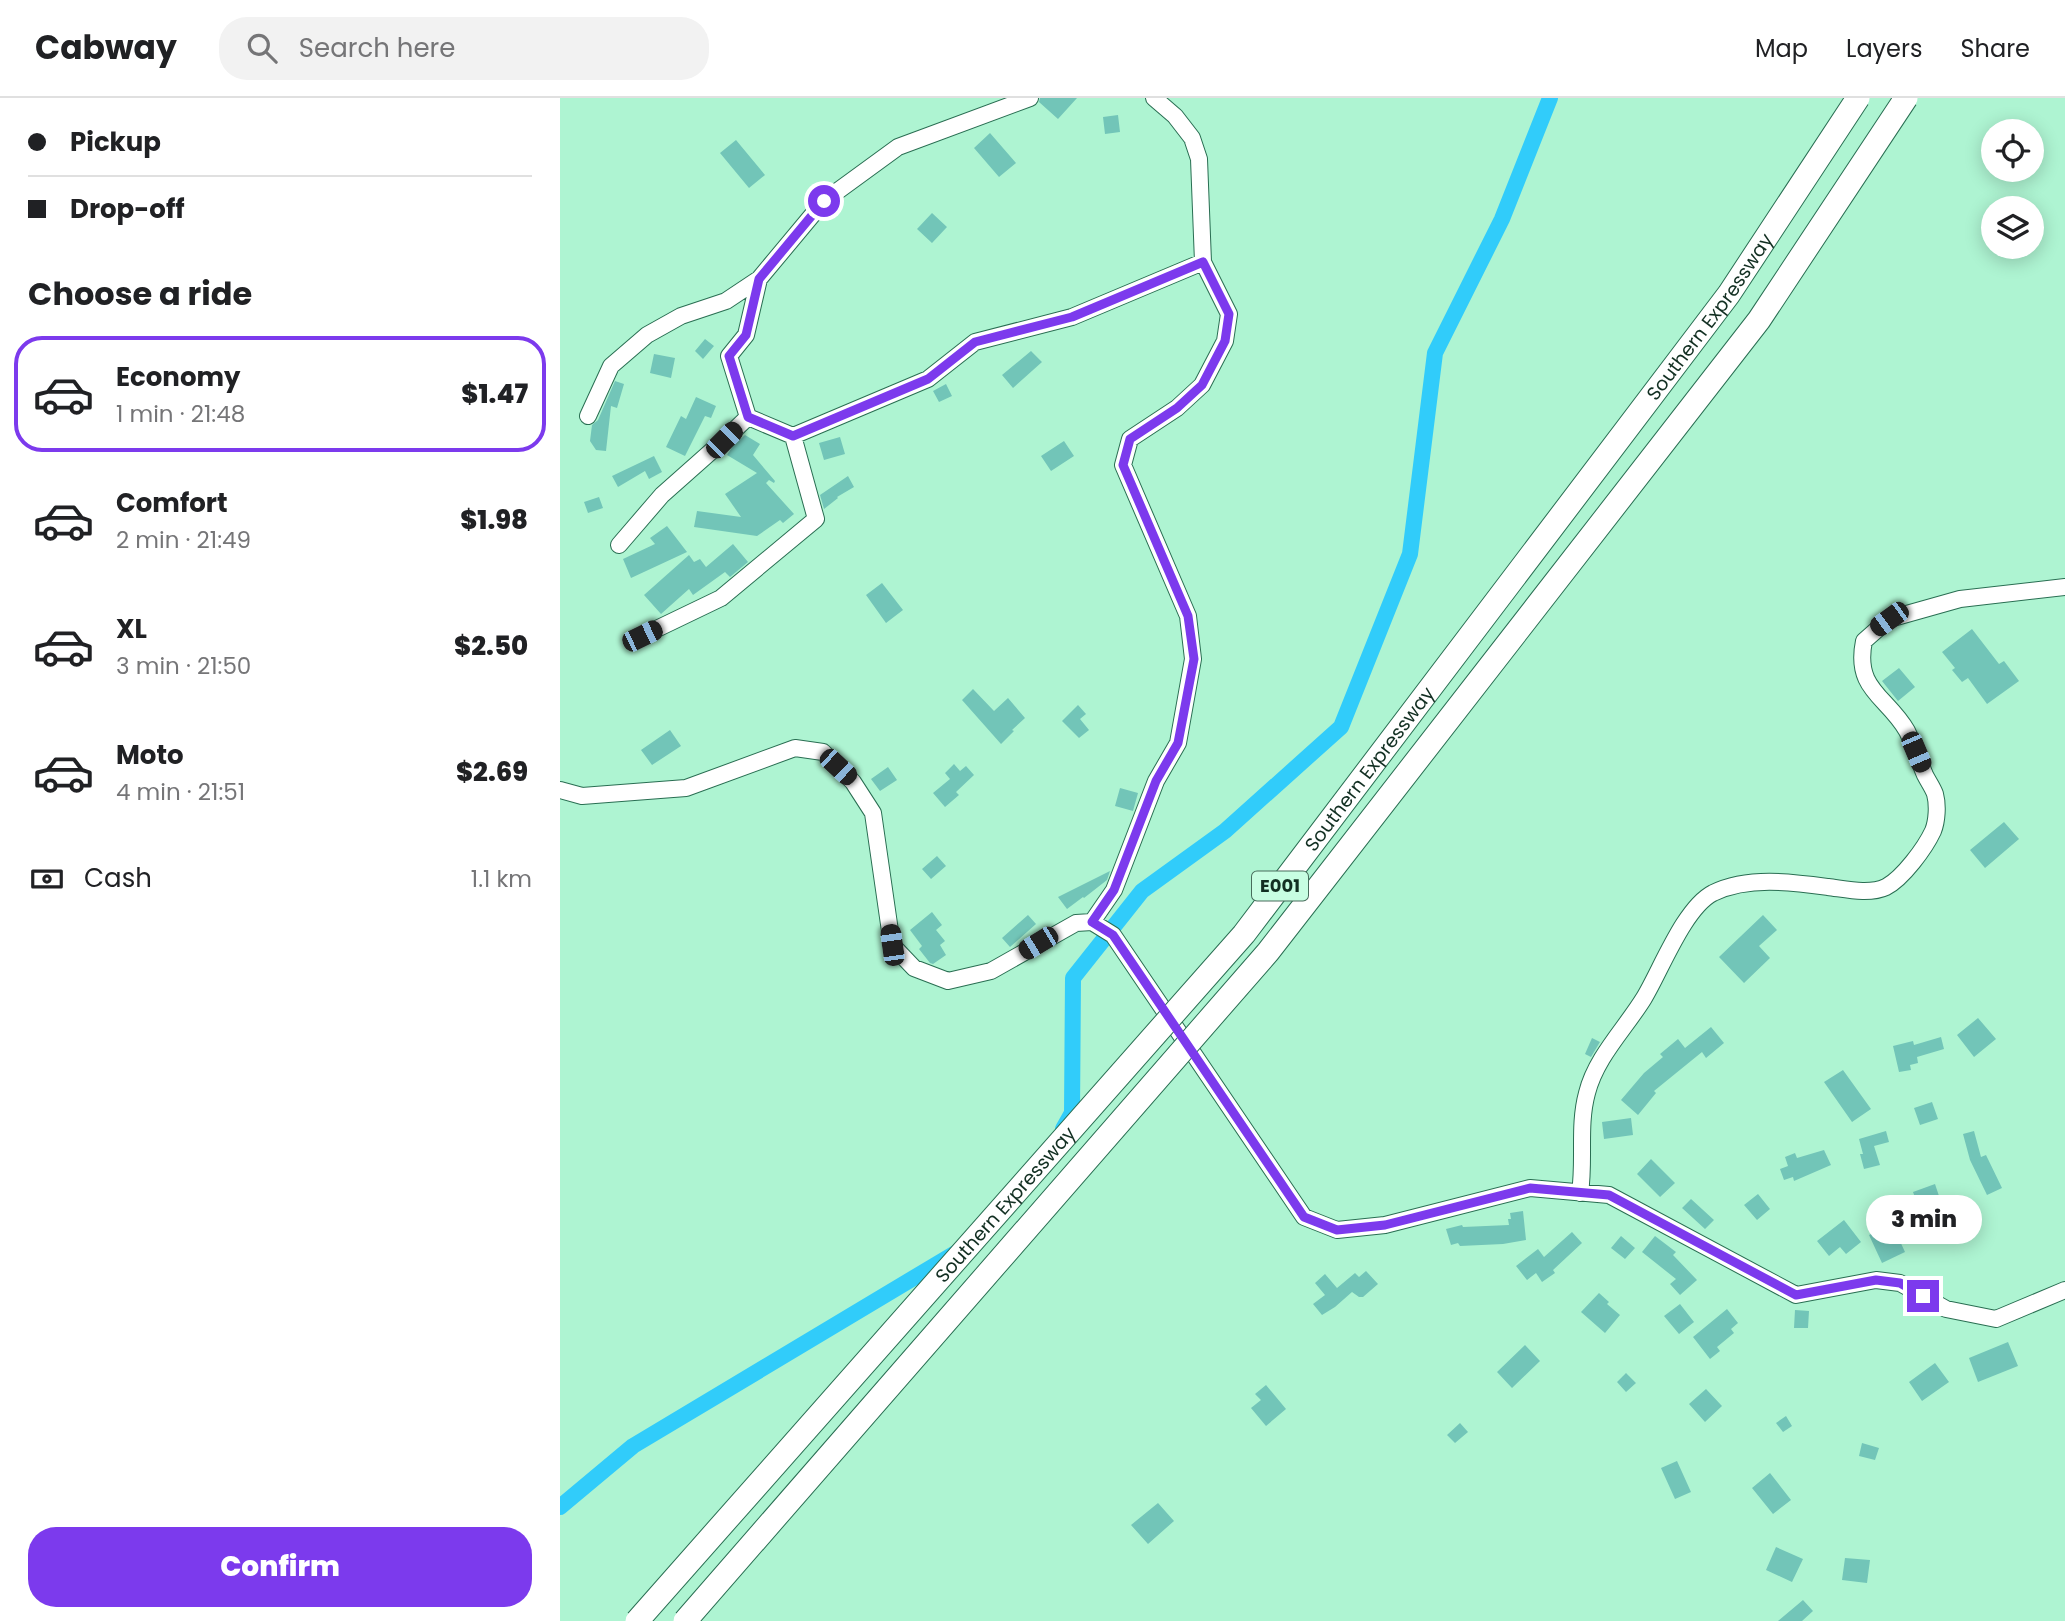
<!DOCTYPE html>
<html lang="en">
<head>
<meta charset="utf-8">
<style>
	body { margin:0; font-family:Poppins,sans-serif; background:#f2f2f2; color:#202124; height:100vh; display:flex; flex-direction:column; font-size:26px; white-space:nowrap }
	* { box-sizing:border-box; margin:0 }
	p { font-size:23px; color:#757577 }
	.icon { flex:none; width:38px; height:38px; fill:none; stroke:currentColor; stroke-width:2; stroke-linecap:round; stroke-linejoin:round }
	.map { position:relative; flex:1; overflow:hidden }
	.sheet { display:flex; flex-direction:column; background:#fff; width:560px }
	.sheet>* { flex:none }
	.banner { display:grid; align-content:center; height:154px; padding:0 28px; background:#fff }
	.fabs { position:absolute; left:1421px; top:21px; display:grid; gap:14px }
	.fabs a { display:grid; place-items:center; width:63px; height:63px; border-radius:50%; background:#fff; box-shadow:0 4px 18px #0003; font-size:35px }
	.end { position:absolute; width:32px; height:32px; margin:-16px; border:9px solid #7c3aed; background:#fff; box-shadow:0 0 0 4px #fff }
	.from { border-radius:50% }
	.bubble { position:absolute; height:49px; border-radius:24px; background:#fff; box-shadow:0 4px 18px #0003; font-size:23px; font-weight:800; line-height:49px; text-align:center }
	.car { position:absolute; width:21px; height:42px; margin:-21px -10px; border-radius:9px; box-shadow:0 0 5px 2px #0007; background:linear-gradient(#222 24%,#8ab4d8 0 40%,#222 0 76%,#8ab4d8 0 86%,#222 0) }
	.banner b { display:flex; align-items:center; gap:24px; height:66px; font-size:26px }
	.banner b+b { border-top:2px solid #e0e0e0 }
	.banner i { width:18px; height:18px; background:#202124 }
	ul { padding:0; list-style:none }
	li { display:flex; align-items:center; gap:21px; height:116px; margin:0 14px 10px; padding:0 14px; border:4px solid transparent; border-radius:28px }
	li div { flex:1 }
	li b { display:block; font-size:26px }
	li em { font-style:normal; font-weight:800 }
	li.selected { border-color:#7c3aed }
	li>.icon { width:63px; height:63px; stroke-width:1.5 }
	h2 { padding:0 28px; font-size:32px; line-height:84px }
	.pay { display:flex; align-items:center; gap:18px; height:77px; padding:0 28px; font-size:26px }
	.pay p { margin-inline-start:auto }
	.cta { display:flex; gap:14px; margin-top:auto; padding:14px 28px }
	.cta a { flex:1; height:80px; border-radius:28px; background:#7c3aed; color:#fff; font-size:28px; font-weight:800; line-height:80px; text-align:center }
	header { display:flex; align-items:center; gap:42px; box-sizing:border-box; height:98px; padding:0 35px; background:#fff; border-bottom:2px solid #e0e0e0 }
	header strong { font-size:33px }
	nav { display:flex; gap:38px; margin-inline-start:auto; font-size:24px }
	.search { width:490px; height:63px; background:#f2f2f2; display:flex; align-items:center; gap:18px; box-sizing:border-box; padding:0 24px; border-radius:28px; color:#757577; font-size:26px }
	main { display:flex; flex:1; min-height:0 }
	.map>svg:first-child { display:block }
</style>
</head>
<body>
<header>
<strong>Cabway</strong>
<div class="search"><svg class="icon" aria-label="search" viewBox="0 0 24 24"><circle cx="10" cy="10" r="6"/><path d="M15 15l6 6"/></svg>Search here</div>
<nav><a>Map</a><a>Layers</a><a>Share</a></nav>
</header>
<main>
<section class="sheet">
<div class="banner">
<b><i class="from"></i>Pickup</b>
<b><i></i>Drop-off</b>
</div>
<h2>Choose a ride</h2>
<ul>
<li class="selected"><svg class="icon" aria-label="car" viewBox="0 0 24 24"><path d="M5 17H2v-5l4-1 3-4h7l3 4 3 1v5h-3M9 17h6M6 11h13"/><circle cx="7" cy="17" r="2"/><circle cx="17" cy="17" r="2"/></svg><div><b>Economy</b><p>1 min · 21:48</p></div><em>$1.47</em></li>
<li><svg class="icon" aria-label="car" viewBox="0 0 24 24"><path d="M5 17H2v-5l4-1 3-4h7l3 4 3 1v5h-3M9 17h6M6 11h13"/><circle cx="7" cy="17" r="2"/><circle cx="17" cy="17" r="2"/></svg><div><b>Comfort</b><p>2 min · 21:49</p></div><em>$1.98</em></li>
<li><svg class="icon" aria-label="car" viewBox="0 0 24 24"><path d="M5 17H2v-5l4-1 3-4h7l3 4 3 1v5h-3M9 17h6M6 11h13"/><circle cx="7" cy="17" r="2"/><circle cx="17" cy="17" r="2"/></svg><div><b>XL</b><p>3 min · 21:50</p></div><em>$2.50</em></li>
<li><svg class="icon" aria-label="car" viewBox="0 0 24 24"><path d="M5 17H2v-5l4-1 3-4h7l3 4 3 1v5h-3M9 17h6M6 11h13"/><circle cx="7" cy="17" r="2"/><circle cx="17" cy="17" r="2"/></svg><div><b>Moto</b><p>4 min · 21:51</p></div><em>$2.69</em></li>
</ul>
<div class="pay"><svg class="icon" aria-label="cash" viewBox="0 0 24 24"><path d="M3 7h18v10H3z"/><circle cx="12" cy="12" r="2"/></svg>Cash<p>1.1 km</p></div>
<div class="cta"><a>Confirm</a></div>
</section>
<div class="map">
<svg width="1505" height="1523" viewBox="0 0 1505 1523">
	<rect width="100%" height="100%" fill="#aef4d2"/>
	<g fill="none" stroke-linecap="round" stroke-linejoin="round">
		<!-- canal -->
		<path stroke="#31ccfa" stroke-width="16" d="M503,1031L512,1015L513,880L582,793L665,733L781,629L850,456L875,255L942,121L990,0
			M0,1409L73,1348L397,1154"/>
	</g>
	<!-- building -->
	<path fill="#72c5b8" d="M480,0H517L498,21L479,4Z
		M558,17L560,34L545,36L543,19Z
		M430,35L456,65L439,79L414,50Z
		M176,42L205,77L189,90L160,55Z
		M372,115L387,129L372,145L357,131Z
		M145,241L154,248L143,261L135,253Z
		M471,253L482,264L453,290L442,277Z
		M94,256L115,260L111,280L90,275Z
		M55,283L64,286L57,310L51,308L46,353L36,352L30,343L32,327L38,322Z
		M386,286L392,298L379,304L373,293Z
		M136,299L156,308L151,320L145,318L125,358L106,349L121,318L126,321Z
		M185,337L200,346L193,357L215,383L214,385L209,382L206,385L234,416L223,425L220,422L197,438L134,429L137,413L181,419L165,396L197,375L167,357L173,348Z
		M280,339L285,356L264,362L259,345Z
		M504,343L514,358L491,373L481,358Z
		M94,358L102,374L89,381L85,373L58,389L52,378Z
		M288,378L294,389L277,399L278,400L264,411L260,397Z
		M39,399L43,410L28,415L24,404Z
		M107,428L127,454L71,480L63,461L95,446L90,440Z
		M173,446L188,464L170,479L165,474L133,497L129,491L101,516L84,497L129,457L134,464L140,461L146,469Z
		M322,485L343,512L326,525L306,497Z
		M1412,531L1439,566L1444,563L1459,583L1427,606L1408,580L1402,584L1392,572L1395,570L1382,554Z
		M1339,570L1355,589L1338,603L1322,583Z
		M413,591L434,613L448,600L465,620L452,632L454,633L441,646L402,602Z
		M518,607L526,616L520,621L529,632L519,640L502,623Z
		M110,632L121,648L92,667L81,652Z
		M394,666L400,673L406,668L414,677L396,694L399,697L385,709L373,695L390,681L385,675Z
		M328,669L337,682L320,693L311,681Z
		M560,690L578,695L573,713L555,708Z
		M1444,724L1459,741L1425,770L1410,752Z
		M377,758L386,768L371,781L362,771Z
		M550,773L547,782L524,800L523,799L507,811L498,799Z
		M372,814L382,827L376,832L385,843L380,847L386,857L373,866L370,865L359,851L362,848L350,832Z
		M468,817L476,826L450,849L442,840Z
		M1203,817L1217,832L1199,848L1210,860L1184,885L1159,859Z
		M1418,920L1436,941L1414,959L1397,937Z
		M1151,929L1164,945L1146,960L1142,954L1094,993L1096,995L1078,1017L1061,1002L1084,975L1103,959L1100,956L1118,941L1125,950Z
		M1381,939L1384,951L1357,959L1358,965L1350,967L1351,972L1339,974L1333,948L1353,943L1354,947Z
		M1032,940L1040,944L1031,959L1025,956Z
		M1283,972L1311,1011L1292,1024L1264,984Z
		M1372,1004L1378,1021L1360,1027L1354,1010Z
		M1071,1020L1073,1037L1044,1041L1042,1024Z
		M1326,1033L1329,1044L1314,1048L1320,1067L1304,1071L1300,1056H1303L1299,1041Z
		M1414,1033L1421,1059L1426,1057L1442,1090L1427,1097L1410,1062L1403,1036Z
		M1264,1052L1271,1067L1234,1083L1233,1079L1224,1082L1220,1071L1228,1068L1225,1059L1235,1055L1237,1060Z
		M1091,1061L1115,1085L1100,1099L1077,1076Z
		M1375,1086L1386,1119L1365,1127L1353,1094Z
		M1198,1096L1210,1111L1197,1122L1184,1107Z
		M1131,1101L1154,1122L1145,1131L1122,1110Z
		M963,1113L966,1142L943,1146L900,1148L898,1145L891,1147L886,1131L902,1127L903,1129L949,1127L948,1121H951L950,1115Z
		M1284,1122L1301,1144L1286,1156L1280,1149L1269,1158L1257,1143Z
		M1332,1126L1345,1154L1322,1165L1309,1137Z
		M1012,1134L1022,1145L993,1172L995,1175L982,1184L976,1175L967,1182L956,1168L978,1151L984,1159Z
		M1061,1138L1075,1150L1065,1161L1051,1150Z
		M1095,1138L1116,1154L1113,1157L1137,1182L1120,1197L1110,1186L1116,1181L1082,1154Z
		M806,1173L818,1186L803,1199H799L792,1194L775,1209L762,1217L753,1206L765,1197L755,1185L765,1176L777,1190L795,1175L799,1179Z
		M1039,1195L1049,1204L1047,1206L1060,1217L1045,1235L1021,1214Z
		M1120,1206L1134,1224L1119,1236L1104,1218Z
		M1167,1211L1178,1225L1171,1231L1174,1235L1157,1249L1160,1253L1150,1261L1133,1239Z
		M1235,1212L1249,1213L1248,1230H1234Z
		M1448,1244L1458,1268L1418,1284L1409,1260Z
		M965,1247L980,1263L952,1290L937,1274Z
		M1375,1265L1389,1284L1362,1303L1349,1284Z
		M1066,1275L1076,1285L1066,1294L1057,1284Z
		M706,1287L726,1311L706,1328L691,1310L701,1302L695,1296Z
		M1146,1291L1162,1308L1145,1324L1129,1306Z
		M1226,1318L1232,1328L1223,1334L1216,1325Z
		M900,1325L908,1334L895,1345L887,1337Z
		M1302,1345L1319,1350L1315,1362L1299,1358Z
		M1117,1363L1131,1394L1115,1401L1101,1370Z
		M1210,1375L1231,1402L1213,1416L1192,1390Z
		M598,1405L614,1423L588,1446L571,1427Z
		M1216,1449L1243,1461L1232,1484L1206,1472Z
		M1285,1460L1310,1462L1307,1485L1282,1482Z
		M1243,1502L1253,1513L1242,1523H1218Z"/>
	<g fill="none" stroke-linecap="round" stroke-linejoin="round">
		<!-- minor casing -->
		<g stroke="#296e52" stroke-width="18">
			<path id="minor" d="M470,0L338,49L264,103L199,181L186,237L169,258L188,319L233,338L368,281L415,244L512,219L643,164
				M28,318L51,268L87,237L121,218L166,203L199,181
				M59,447L102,397L164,342L188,319
				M82,538L161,500L256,421L233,338
				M0,692L22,698L126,690L235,650L263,654L293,684L313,715L332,847L354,870L388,883L431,873L516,825L532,824L553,837L744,1119L777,1132L825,1127L970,1090L1049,1097L1236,1197L1316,1182L1340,1185L1386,1211L1436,1221L1505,1192
				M532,824L554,792L596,683L618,645L633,561L628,518L563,367L570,341L617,310L642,287L665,243L669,216L643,164L639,61L632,40L615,18L594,0
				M1020,1095C1025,1061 1018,1028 1027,995C1036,959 1065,931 1084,900C1101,872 1124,810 1153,795C1188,778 1231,784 1268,789C1285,791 1309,797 1326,789C1343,780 1365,750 1373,733C1377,723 1378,707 1375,696C1373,690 1368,683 1365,677C1359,663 1354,647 1347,633C1327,598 1294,592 1304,543L1329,521L1361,512L1400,501L1505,489"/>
		</g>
		<!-- minor -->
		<use href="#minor" stroke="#fff" stroke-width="16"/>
		<!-- highway-bridge casing -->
		<g stroke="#296e52" stroke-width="25" stroke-linecap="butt">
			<g id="highway-bridge">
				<path id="s1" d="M77,1523L684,836L1169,196L1298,0"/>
				<path d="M125,1523L708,854L1199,222L1346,0"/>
			</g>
		</g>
		<!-- highway-bridge -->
		<use href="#highway-bridge" stroke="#fff" stroke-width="23"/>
	</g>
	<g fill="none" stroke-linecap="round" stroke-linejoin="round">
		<!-- route -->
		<path stroke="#7c3aed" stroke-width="9" d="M264,103L199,181L186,237L169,258L188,319L233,338L368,281L415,244L512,219L643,164L669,216L665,243L642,287L617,310L570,341L563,367L628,518L634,561L618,645L596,683L554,792L532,824L553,837L744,1119L777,1132L825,1127L970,1090L1049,1097L1236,1197L1316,1182L1340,1185L1363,1198"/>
	</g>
	<g text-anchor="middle" stroke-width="7" stroke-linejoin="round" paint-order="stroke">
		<!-- shield labels -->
		<rect fill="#c7fee2" stroke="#486d5c" stroke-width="2" x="692" y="773.5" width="56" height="29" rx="5"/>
		<g font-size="18" font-weight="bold" fill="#122f22">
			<text x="720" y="794">E001</text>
		</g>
		<!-- street labels -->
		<g font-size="19" fill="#122f22" stroke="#c7fee2">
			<text dy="7" stroke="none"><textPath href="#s1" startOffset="1690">Southern Expressway</textPath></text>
			<text dy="7" stroke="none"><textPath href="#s1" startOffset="1124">Southern Expressway</textPath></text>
			<text dy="7" stroke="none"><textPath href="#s1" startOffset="556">Southern Expressway</textPath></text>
		</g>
	</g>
</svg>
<div class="fabs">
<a><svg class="icon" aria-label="locate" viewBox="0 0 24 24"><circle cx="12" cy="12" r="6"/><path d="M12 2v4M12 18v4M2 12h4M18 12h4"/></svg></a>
<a><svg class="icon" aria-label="layers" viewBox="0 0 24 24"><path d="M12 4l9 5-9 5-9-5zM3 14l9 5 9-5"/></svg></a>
</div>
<i class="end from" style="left:264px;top:103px"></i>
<i class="end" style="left:1363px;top:1198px"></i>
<div class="bubble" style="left:1306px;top:1097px;width:116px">3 min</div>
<i class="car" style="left:164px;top:342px;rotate:45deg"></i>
<i class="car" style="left:1329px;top:521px;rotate:234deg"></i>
<i class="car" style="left:82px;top:538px;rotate:64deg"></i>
<i class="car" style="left:1356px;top:654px;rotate:157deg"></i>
<i class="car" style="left:278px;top:669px;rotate:133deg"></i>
<i class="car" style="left:478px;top:845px;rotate:239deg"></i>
<i class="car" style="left:332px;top:847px;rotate:352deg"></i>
</div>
</main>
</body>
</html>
